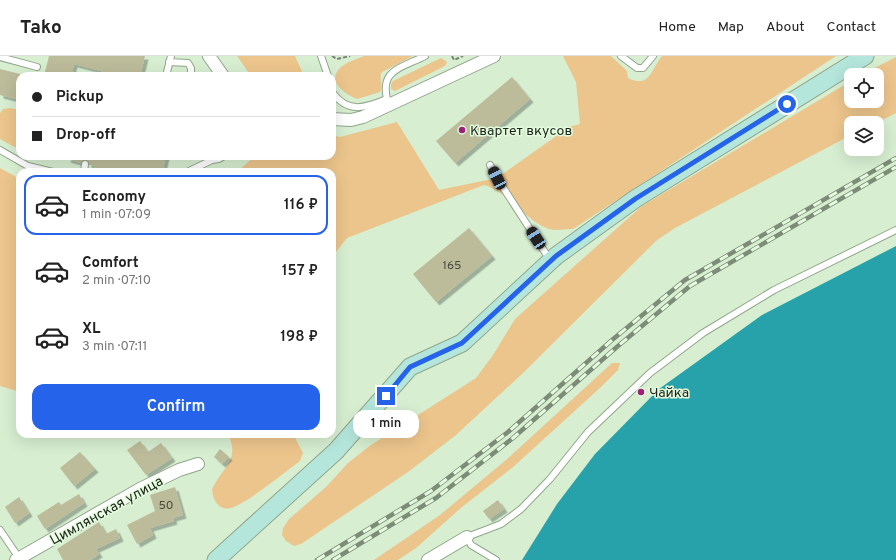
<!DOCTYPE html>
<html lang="en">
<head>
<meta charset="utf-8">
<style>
	body { margin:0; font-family:Overpass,sans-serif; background:#f2f2f2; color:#222; height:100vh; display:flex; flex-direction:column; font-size:15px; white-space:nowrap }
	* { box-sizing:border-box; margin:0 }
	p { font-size:13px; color:#767676 }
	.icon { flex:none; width:22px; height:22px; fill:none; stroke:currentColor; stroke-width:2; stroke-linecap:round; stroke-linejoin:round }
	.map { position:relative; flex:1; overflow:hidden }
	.side { position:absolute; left:16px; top:112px; width:320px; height:270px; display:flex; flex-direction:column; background:#fff; border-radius:12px; box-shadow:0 4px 16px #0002 }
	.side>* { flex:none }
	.top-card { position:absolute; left:16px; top:16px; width:320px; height:88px; border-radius:12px; box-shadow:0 4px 16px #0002; display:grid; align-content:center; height:88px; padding:0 16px; background:#fff }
	.fabs { position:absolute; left:844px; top:12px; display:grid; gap:8px }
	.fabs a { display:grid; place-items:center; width:40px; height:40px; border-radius:8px; background:#fff; box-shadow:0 4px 16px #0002; font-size:20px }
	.end { position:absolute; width:18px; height:18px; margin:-9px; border:5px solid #2563eb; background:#fff; box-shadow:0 0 0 2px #fff }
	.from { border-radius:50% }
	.bubble { position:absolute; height:28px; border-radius:12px; background:#fff; box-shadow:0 4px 16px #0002; font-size:13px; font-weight:600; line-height:28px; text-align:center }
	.car { position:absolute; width:12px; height:24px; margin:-12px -6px; border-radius:5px; box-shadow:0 0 3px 1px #0007; background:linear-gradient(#222 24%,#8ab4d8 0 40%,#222 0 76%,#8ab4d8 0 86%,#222 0) }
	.top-card b { display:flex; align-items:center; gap:14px; height:38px; font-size:15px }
	.top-card b+b { border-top:1px solid #e0e0e0 }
	.top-card i { width:10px; height:10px; background:#222 }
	ul { padding:7px 0 0; list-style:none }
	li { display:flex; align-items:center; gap:12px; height:60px; margin:0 8px 6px; padding:0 8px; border:2px solid transparent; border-radius:12px }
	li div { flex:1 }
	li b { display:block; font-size:15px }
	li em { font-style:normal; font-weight:600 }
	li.current { border-color:#2563eb }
	li>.icon { width:36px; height:36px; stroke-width:1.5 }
	.primary-button { display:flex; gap:8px; margin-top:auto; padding:8px 16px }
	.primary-button a { flex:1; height:46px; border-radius:12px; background:#2563eb; color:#fff; font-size:16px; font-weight:600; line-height:46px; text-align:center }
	header { display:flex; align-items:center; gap:24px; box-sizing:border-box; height:56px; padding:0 20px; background:#fff; border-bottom:1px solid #e0e0e0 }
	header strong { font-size:19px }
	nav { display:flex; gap:22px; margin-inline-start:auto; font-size:14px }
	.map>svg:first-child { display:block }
</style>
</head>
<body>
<header>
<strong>Tako</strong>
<nav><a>Home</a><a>Map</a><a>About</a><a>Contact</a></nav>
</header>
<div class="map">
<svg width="896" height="504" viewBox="0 0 896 504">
	<defs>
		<filter id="shadow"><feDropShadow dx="3.5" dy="3.5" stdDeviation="0" flood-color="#0004"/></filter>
	</defs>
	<rect width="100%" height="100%" fill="#d7eed1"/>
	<!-- green -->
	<path fill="#ecc58c" d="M237,0H295L304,20H251Z
		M364,0H413L382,16C378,22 384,29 380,36L357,43C345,38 325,25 341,11C347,6 357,3 364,0Z
		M563,0H611L627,15L628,22C649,33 651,14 662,0H836L573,173C567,173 560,174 555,174C529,171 510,136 484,129L347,182L332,201V116H237L255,100H332V79L340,81L397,66L439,134L497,122L569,71L580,68L576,26Z
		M896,1V57L876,67H851V79L675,172L657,184L523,317L456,379L408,416L301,488L294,490L286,485L282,479L283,472L289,463L326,431L348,407L371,389L476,322L493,299L515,263L642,150L851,25V45H877V19H861Z
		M441,2L447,6L445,10L395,35L391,33V28L393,25Z
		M10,52L20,54V94L0,83V57L3,53Z
		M0,112L20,123V336L0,330Z
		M612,307H620L618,314L601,331L512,412L462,451L416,492L398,504H374L440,459L506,404Z
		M228,378H293L303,397L300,405C285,416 246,448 231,452C219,455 213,445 212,434C221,412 241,405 228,378Z"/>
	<!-- water -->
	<path fill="#28a2aa" d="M896,190V504H522L557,448L595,398L659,333L762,259Z"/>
	<!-- building -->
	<path fill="#bcbb9a" filter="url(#shadow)" d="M49,0H145L140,20H121L74,8L71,20H44Z
		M0,13L20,18V44L0,39Z
		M512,21L530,43L455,107L436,85Z
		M68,100H166L163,112H160L159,116H103L94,114L95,110L89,109L87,104H84L81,107L67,103Z
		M469,172L492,200L436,246L413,218Z
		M140,385L148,396L161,387L172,402L146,419L127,394Z
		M220,393L229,401L222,408L214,401Z
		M80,396L95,413L74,430L60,412Z
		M175,431L183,459L173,462L174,465L150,472L153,479L137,488L127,469L155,455L150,439Z
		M79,438L84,447L45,473L37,460L59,446L61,449Z
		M19,441L29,457L15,467L5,451Z
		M498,444L504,453L489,463L483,455Z
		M99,466L106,478L116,473L120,482L96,493L99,498L90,504H63L57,493Z"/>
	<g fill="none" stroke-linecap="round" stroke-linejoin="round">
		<!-- lane casing -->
		<g stroke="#91a68b" stroke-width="8">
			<path id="lane" d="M321,0L328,20
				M621,0L637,12H643L653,0
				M0,1L37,11
				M169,6L188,7L191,12V20
				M166,20L171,0
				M332,36C348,58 365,52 387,43
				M389,50C377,14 399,13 425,0
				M0,94L28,110L53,116
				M490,109L497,122L550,204
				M84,116L85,108
				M187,116L212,104L219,103L224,100
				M0,474L19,502
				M496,504L471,489L467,481L501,468L521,453L550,423L588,376L650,317L703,277L774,234L896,174"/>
		</g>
		<!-- street casing -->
		<g stroke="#91a68b" stroke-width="14">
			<path id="street" d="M209,0L223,20
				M332,63L351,64L363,61L494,0
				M16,504L140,433L179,414L198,408
				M428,504L467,481"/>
		</g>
		<!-- secondary casing -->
		<g stroke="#91a68b" stroke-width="19">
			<path id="secondary" d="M216,504L336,395L410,311L462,287L556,200L635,143L865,0"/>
		</g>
		<!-- path -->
		<path stroke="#768572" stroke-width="2" stroke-dasharray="4 2" stroke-linecap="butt" d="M332,0L337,3L350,0
			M452,0L454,4L463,0"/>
		<!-- lane -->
		<use href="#lane" stroke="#fff" stroke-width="6"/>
		<!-- street -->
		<use href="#street" stroke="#fff" stroke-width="12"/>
		<!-- secondary -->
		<use href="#secondary" stroke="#b5e6db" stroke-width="17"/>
		<!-- rail casing -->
		<g stroke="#7c8c78" stroke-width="4.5">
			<path id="rail" d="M317,504L431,435L508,376L612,284L685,224L896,102
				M333,504L436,442L513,382L618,290L690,230L896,111"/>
		</g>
		<!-- rail -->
		<use href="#rail" stroke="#e4fbde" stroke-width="3" stroke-dasharray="9" stroke-linecap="butt"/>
	</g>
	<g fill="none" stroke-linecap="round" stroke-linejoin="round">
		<!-- route -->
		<path stroke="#2563eb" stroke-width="5" d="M386,340L410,311L462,287L556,200L635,143L787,48"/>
	</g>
	<!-- markers -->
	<g fill="#9b2179" stroke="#e4fbde" stroke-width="1.5">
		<circle cx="462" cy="74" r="4"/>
		<circle cx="641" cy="336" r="4"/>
	</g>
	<g text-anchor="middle" stroke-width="3" stroke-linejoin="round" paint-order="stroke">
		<!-- number labels -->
		<g font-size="12" fill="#464b3c">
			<text x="452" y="213">165</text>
			<text x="166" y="453">50</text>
		</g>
		<!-- poi labels -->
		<g font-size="14" fill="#1e261c" stroke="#e4fbde" text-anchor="start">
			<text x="470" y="79">Квартет вкусов</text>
			<text x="649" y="341">Чайка</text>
		</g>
		<!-- street labels -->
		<g font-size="14" fill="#1e261c" stroke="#e4fbde">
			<text transform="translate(106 454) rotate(-29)" y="5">Цимлянская улица</text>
		</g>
	</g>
</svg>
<div class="fabs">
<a><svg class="icon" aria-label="locate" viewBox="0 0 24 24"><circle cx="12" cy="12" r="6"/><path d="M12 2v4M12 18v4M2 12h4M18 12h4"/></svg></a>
<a><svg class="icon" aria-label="layers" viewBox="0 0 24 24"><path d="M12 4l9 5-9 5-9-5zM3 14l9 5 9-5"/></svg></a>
</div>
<i class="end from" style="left:787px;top:48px"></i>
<i class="end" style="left:386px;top:340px"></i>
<div class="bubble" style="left:353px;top:354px;width:66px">1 min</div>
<i class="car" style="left:497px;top:122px;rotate:334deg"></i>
<i class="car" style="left:536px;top:182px;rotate:327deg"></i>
<div class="top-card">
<b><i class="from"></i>Pickup</b>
<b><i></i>Drop-off</b>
</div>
<section class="side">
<ul>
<li class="current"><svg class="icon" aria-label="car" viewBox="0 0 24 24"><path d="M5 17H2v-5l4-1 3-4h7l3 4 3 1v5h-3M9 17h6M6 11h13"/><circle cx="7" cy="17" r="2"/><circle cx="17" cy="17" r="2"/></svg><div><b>Economy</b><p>1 min · 07:09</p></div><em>116 ₽</em></li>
<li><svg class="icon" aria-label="car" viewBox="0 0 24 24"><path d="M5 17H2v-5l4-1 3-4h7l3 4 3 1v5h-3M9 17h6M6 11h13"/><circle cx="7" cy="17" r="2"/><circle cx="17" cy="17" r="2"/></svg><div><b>Comfort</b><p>2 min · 07:10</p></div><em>157 ₽</em></li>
<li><svg class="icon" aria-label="car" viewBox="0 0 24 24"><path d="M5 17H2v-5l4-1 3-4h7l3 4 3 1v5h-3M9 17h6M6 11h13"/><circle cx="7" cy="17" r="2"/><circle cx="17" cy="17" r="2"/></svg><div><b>XL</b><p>3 min · 07:11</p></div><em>198 ₽</em></li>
</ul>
<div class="primary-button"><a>Confirm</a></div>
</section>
</div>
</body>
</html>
